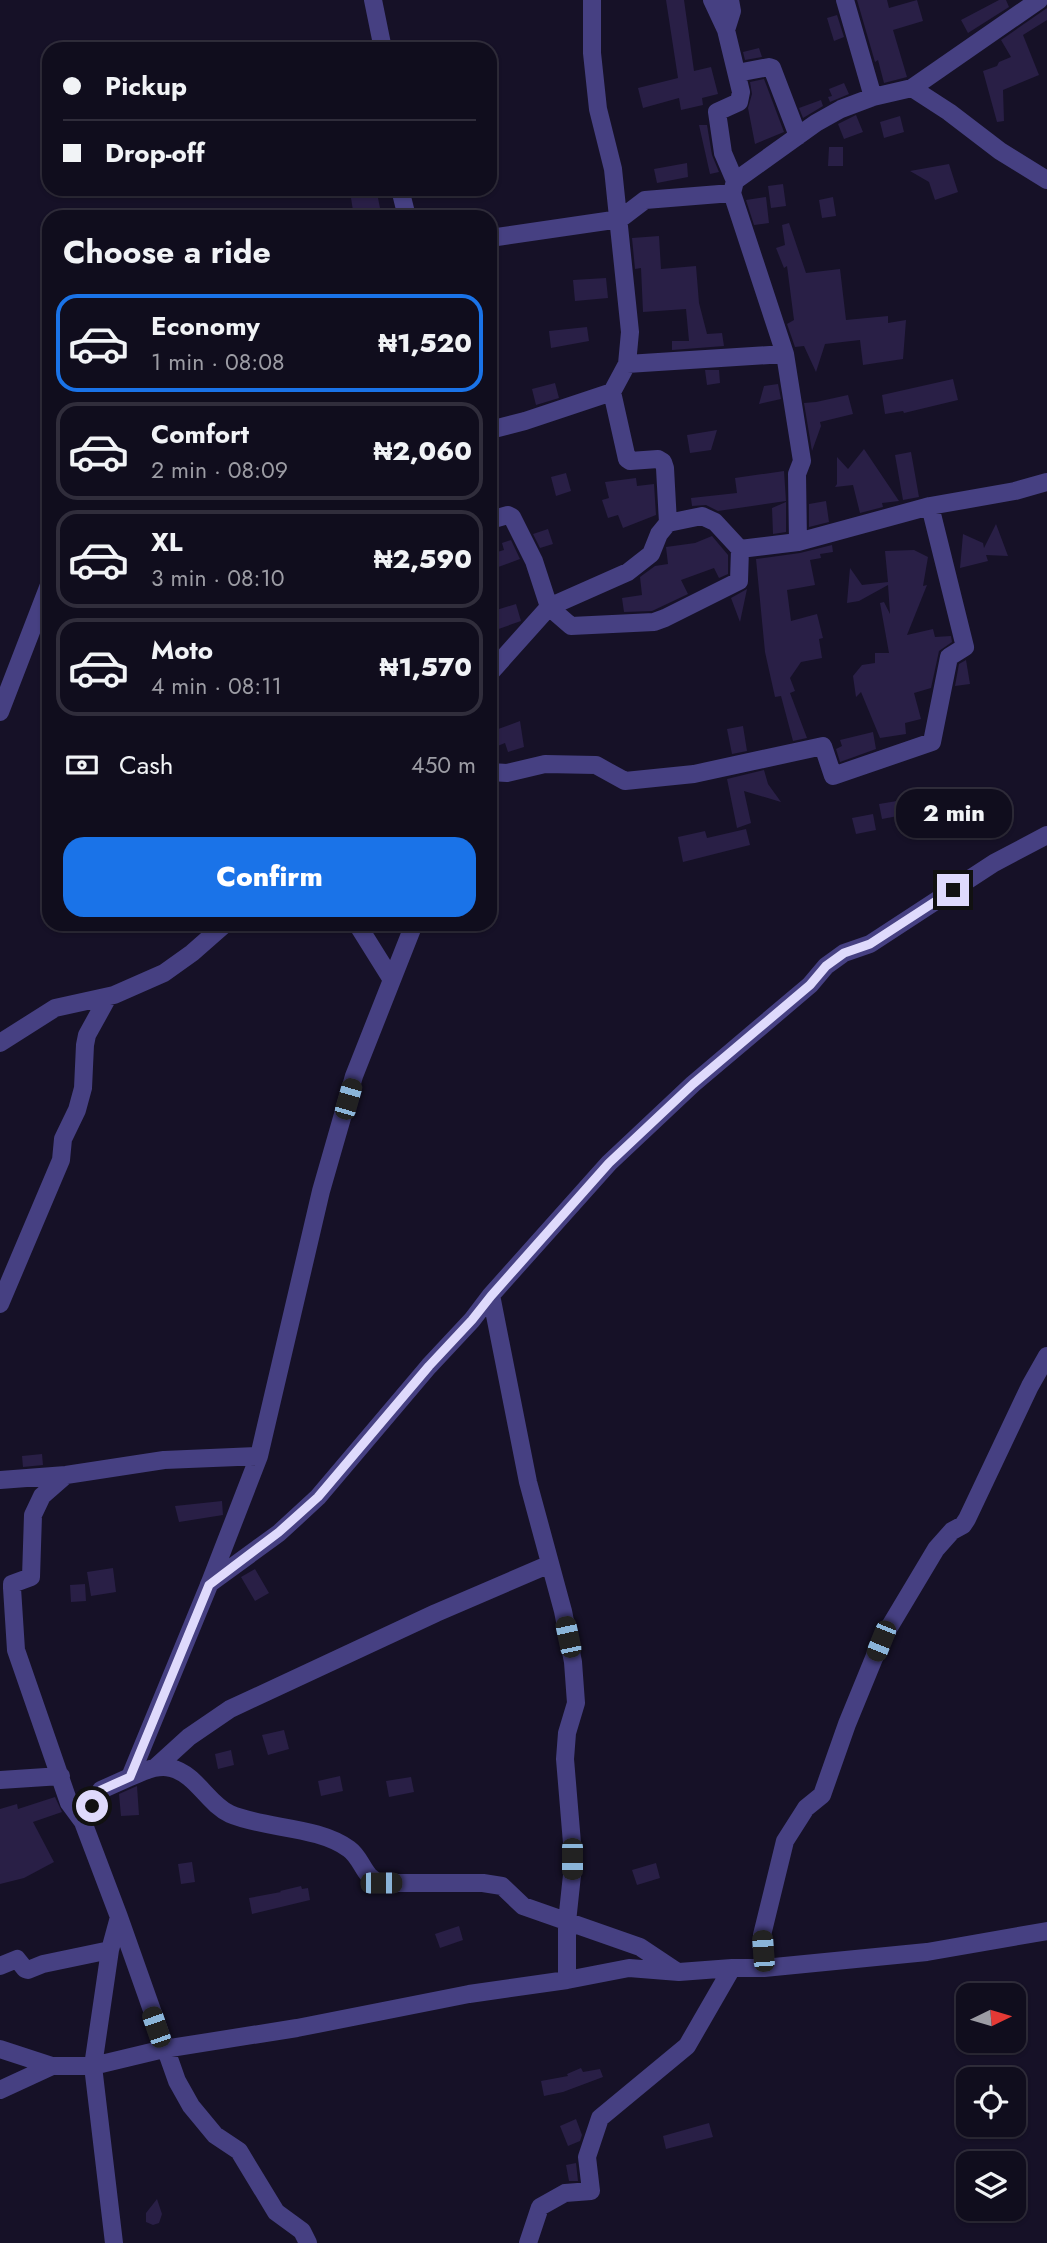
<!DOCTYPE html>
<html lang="en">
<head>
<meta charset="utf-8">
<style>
	body { margin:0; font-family:Jost,sans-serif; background:#191626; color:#f1f3f6; height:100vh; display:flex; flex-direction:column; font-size:26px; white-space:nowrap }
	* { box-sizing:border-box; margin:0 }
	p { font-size:23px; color:#9c9ca4 }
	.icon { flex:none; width:38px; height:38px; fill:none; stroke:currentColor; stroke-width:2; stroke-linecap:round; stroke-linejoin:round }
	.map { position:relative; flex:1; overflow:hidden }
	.side { position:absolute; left:42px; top:210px; width:455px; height:721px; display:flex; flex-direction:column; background:#100d1d; border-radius:21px; box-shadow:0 2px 5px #0004,0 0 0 2px #302d3b }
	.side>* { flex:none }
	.top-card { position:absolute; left:42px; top:42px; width:455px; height:154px; border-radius:21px; box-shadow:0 2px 5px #0004,0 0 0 2px #302d3b; display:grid; align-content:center; height:154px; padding:0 21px; background:#100d1d }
	.needle { width:46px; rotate:85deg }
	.buttons { position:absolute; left:956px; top:1983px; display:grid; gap:14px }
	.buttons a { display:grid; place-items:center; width:70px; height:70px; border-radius:14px; background:#100d1d; box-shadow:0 2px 5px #0004,0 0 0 2px #302d3b; font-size:35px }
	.end { position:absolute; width:32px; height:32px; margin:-16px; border:9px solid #dfdafc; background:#111; box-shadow:0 0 0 4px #111 }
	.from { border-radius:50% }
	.bubble { position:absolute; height:49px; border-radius:21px; background:#100d1d; box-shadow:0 2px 5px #0004,0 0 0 2px #302d3b; font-size:23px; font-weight:800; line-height:49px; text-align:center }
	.car { position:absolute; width:21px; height:42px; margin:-21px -10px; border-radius:9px; box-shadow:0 0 5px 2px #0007; background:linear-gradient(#222 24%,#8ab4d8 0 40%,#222 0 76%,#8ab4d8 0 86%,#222 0) }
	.top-card b { display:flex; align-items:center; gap:24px; height:66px; font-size:26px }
	.top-card b+b { border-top:2px solid #302d3b }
	.top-card i { width:18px; height:18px; background:#f1f3f6 }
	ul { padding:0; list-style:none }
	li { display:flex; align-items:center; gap:21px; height:98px; margin:0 14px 10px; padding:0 7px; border:4px solid #302d3b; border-radius:21px }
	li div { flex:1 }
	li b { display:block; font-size:26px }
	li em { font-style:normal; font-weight:800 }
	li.on { border-color:#1a73e8 }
	li>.icon { width:63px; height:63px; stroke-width:1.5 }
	h2 { padding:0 21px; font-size:32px; line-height:84px }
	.pay { display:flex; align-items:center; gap:18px; height:77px; padding:0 21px; font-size:26px }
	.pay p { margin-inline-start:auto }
	.cta { display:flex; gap:14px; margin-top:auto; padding:14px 21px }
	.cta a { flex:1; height:80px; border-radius:21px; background:#1a73e8; color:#fff; font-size:28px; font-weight:800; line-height:80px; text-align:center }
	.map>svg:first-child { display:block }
</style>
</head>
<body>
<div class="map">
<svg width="1047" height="2243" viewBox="0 0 1047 2243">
	<rect width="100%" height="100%" fill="#161127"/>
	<!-- building -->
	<path fill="#291f46" d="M666,0H684L694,71L711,67L718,94L702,98L703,105L681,110L679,98L643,108L638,88L678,78Z
		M857,0H887L889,8L917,0L923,21L893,30L907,77L884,83L878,60L875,62Z
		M999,0H1006L1009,7L968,33L961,20Z
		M1047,8V20L1023,35L1039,75L1003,90L1004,121L997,122L983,71L997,66L999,62L1011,57L1001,40Z
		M837,15L844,37L834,41L827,18Z
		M759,48L762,57L745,60L743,52Z
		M764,79L784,132L755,144L748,108L752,94L750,82Z
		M844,83L849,94L830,102L828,97L832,96L829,89Z
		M821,100L823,106L803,118L799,108Z
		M856,115L863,132L844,139L838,124Z
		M900,116L904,132L884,138L880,122Z
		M699,125H707L712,155L719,172L710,174Z
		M829,147H843V166H828Z
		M687,163L688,177L657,183L654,169Z
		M949,164L958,192L935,200L929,182L910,171Z
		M783,184L786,206L771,208L768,186Z
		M377,193L381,213L354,217L351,198Z
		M766,197L769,223L754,225L746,200Z
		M833,197L836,216L822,218L819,200Z
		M789,223L806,273L840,269L846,320L888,316V323L906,320L903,359L863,365L860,340L825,344L816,372L804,346L795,347L787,324L794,320L787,266L784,268L776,248L785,245L782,225Z
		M659,236L661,269L696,266L699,303L707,334L722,333L724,346L672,350V341H689L686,309L643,312L641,268L635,269L632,238Z
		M606,278L608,298L575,301L573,280Z
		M587,327L589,341L551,348L549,331Z
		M705,370H719L720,383L707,385Z
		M953,379L958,400L904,413L903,411L885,414L882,395Z
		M555,383L559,398L536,405L532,389Z
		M778,384L781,399L759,404L764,386Z
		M848,395L853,414L820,422L821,426L812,451L804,403L816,402Z
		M717,430L711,450L690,453L687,435Z
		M864,449L899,501L882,503L883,507L860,513L853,485L835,487L837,484V457L848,469Z
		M911,452L919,497L903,500L895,455Z
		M784,471L786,501L718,511L706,505L692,506L691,498L737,493L735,478Z
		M566,473L571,491L556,496L551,477Z
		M636,478L637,486L654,484L656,515L623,528L618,515L608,518L602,500L609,498L605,482Z
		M826,501L829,522L809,527V504Z
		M786,502V532L773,534L772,508Z
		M996,524L1008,556L986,555L988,561L960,568L963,534L983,543L984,548Z
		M548,529L553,544L540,548L533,534Z
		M712,536L728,555V574L719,578L714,568L681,580L688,594L652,611L624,612L622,598L642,595L640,577L655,566L668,564L666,547L695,543Z
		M511,540L520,559L490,570V554L504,550L502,543Z
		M832,545L833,552L820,554L821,558L810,560L815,585L787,590L791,621L817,614L823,638L819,639L822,658L801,662L790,678L795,691L790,693L807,738L793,741L781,696L775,697L765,652L756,559L800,553Z
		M914,550L928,557L923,586L927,585L907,635L933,629L935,637L951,636L952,642L939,651L931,688L914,693L921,719L905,723L906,734L880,738L861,692L856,697L853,676L862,665L875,663V653H889L880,603L884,602L890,614L888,585L859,601L847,603L850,568L862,585L888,582L885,551Z
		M747,589L740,622L731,598Z
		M516,604L521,621L490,632V612Z
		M966,660L970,684L955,686L959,664Z
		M520,721L524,747L508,752L505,743L490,749V732Z
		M743,726L747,751L732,754L727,729Z
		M873,732L876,749L840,762L836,749L842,746L840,740Z
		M764,770L768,784L781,802L744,791L751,823L737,828L727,779Z
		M897,801L935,808V809L882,819L879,804Z
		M873,814L876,830L856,834L852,818Z
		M746,829L750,845L683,862L678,837L705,831L707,838Z
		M42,1454L43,1465L23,1467L22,1456Z
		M222,1501L223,1515L179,1522L175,1506Z
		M113,1568L116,1592L91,1596L87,1572Z
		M255,1569L269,1593L255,1601L241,1577Z
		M85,1584L86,1601L71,1602L70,1585Z
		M284,1730L289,1749L268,1755L262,1735Z
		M231,1750L234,1765L218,1769L215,1754Z
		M340,1776L343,1791L321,1796L318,1781Z
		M411,1777L414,1792L389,1797L386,1781Z
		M137,1786L139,1815L121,1816L119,1794Z
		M55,1797L62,1812L33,1822L54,1862L24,1878L0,1884V1809L17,1804L18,1809Z
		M192,1862L195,1882L181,1884L178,1864Z
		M656,1863L660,1878L637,1885L632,1870Z
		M301,1886L302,1889L308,1888L310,1900L252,1914L249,1898L281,1892L280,1891Z
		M459,1926L463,1940L440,1948L435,1934Z
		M581,2068L583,2072L600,2069L603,2077L563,2092L544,2096L541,2081L568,2076L567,2074Z
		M576,2119L582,2135L580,2141L568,2146L560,2126Z
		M709,2123L713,2137L666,2149L663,2136Z
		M576,2163L578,2181H569L566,2165Z
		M157,2199L162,2214L159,2223L153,2225L146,2222V2213Z"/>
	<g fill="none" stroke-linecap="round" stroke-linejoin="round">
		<!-- street -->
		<path stroke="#464082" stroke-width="18" d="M373,0L383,49
			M592,0V53L598,109L613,169L630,332L627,364L612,392L627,459L630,461L658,459L663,462L665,468L668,523
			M712,0L726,30L741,92L739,102L717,112L723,153L735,181L732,193L785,354L802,461L797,474L798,542
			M845,0L873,97
			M726,30L732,11L730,0
			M737,73L769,67L772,68L798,136
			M912,88L949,112L1000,151L1047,180
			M735,181L816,123L841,109L873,97L912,88L1039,0
			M400,189L407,217
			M490,238L620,219L645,200L732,193
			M627,364L785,354
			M490,430L525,421L612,392
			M490,520L508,515L512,517L534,561L549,607L571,626L654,622L665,618L739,581L740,549
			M490,673L549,607L628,572L651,554L659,534L668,523L702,516L715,522L740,549L798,542L930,506L1015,491L1047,482
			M0,712L49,585
			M490,772L507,773L545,764L596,765L625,781L694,774L823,746L833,776L932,742L949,657L965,647L930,506
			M357,924L392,980
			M0,1043L55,1008L114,995L164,973L192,953L225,924
			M491,1295L528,1482L563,1611L573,1662L576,1703L567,1733L565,1759L572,1843V1875L567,1922V1980
			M0,1304L61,1160L63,1139L77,1110L83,1088L85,1045L87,1035L108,997
			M66,1475L42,1496L33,1515L31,1577L12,1584V1588L16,1650L69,1803L83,1822
			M0,1480L66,1475L164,1460L259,1456
			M209,1584L279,1533L318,1497L429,1366L472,1320L491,1295L609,1163L693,1084L810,985L826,966L844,953L870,944L994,863L1047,835
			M156,1767L189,1737L230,1709L436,1613L550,1564
			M130,1777C143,1772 157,1764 171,1768C196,1774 208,1804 230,1814C265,1829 318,1826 349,1849C363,1859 363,1878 381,1883H483L502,1886L523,1906L640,1947L676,1971
			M0,1780L61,1776
			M119,1917L177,2081L191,2106L215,2135L239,2151L276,2212L302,2231L308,2243
			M0,1966L17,1959L25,1969L28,1970L43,1964L110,1950
			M764,1968L762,1935L785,1841L806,1808L822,1795L847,1724L881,1641L936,1549L952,1531L963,1525L967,1519L1030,1386L1047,1356
			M0,2049L52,2066
			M0,2090L52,2066H93L164,2049L297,2028L469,1994L567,1980L629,1968L679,1972L732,1968H764L927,1952L1047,1931
			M114,2243L93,2066L110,1950L119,1917L83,1822L101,1790L130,1777L209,1585L259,1456L321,1191L354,1076L414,924
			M528,2243L540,2207L565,2193L591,2191L587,2157L600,2118L687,2046L732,1968"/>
	</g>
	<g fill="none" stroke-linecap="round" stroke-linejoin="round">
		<!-- route -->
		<path stroke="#dfdafc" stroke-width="9" d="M92,1806L101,1790L130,1777L209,1585L279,1532L318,1497L429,1366L472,1320L491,1296L609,1163L693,1084L810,985L826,966L844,953L870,944L953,890"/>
	</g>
</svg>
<div class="buttons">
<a><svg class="needle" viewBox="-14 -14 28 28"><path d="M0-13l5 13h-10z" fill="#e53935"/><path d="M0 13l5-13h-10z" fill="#9c9ca4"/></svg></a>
<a><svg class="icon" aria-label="locate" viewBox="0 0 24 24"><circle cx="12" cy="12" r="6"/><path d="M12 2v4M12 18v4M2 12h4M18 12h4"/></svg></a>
<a><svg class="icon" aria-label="layers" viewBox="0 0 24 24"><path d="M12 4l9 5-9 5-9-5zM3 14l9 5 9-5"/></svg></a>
</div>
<i class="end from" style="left:92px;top:1806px"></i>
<i class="end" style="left:953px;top:890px"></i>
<div class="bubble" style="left:896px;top:789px;width:116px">2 min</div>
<i class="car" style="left:348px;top:1099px;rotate:16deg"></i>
<i class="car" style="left:568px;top:1637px;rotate:348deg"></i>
<i class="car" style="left:881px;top:1641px;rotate:202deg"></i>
<i class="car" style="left:572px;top:1859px;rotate:180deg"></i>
<i class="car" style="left:381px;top:1883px;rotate:90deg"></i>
<i class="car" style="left:763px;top:1951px;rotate:356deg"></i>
<i class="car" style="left:156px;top:2027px;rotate:341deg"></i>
<div class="top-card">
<b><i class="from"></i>Pickup</b>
<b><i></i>Drop-off</b>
</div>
<section class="side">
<h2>Choose a ride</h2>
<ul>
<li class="on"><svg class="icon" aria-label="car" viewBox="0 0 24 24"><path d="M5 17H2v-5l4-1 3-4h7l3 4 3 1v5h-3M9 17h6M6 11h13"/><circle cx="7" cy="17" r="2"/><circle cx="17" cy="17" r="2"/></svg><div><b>Economy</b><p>1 min · 08:08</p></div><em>₦1,520</em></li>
<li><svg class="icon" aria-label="car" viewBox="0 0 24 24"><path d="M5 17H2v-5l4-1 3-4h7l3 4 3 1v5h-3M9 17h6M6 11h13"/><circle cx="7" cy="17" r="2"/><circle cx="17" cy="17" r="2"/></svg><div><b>Comfort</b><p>2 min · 08:09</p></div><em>₦2,060</em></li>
<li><svg class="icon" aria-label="car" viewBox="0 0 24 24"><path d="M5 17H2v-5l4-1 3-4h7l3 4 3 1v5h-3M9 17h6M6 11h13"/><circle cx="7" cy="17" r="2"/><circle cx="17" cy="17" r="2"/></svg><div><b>XL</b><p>3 min · 08:10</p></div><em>₦2,590</em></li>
<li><svg class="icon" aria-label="car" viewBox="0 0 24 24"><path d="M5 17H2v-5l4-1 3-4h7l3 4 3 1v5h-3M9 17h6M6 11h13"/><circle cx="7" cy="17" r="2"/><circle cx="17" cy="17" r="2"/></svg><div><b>Moto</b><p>4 min · 08:11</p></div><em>₦1,570</em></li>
</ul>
<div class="pay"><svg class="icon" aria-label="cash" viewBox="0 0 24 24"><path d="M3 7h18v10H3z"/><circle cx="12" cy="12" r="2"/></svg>Cash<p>450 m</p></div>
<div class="cta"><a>Confirm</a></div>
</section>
</div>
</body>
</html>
